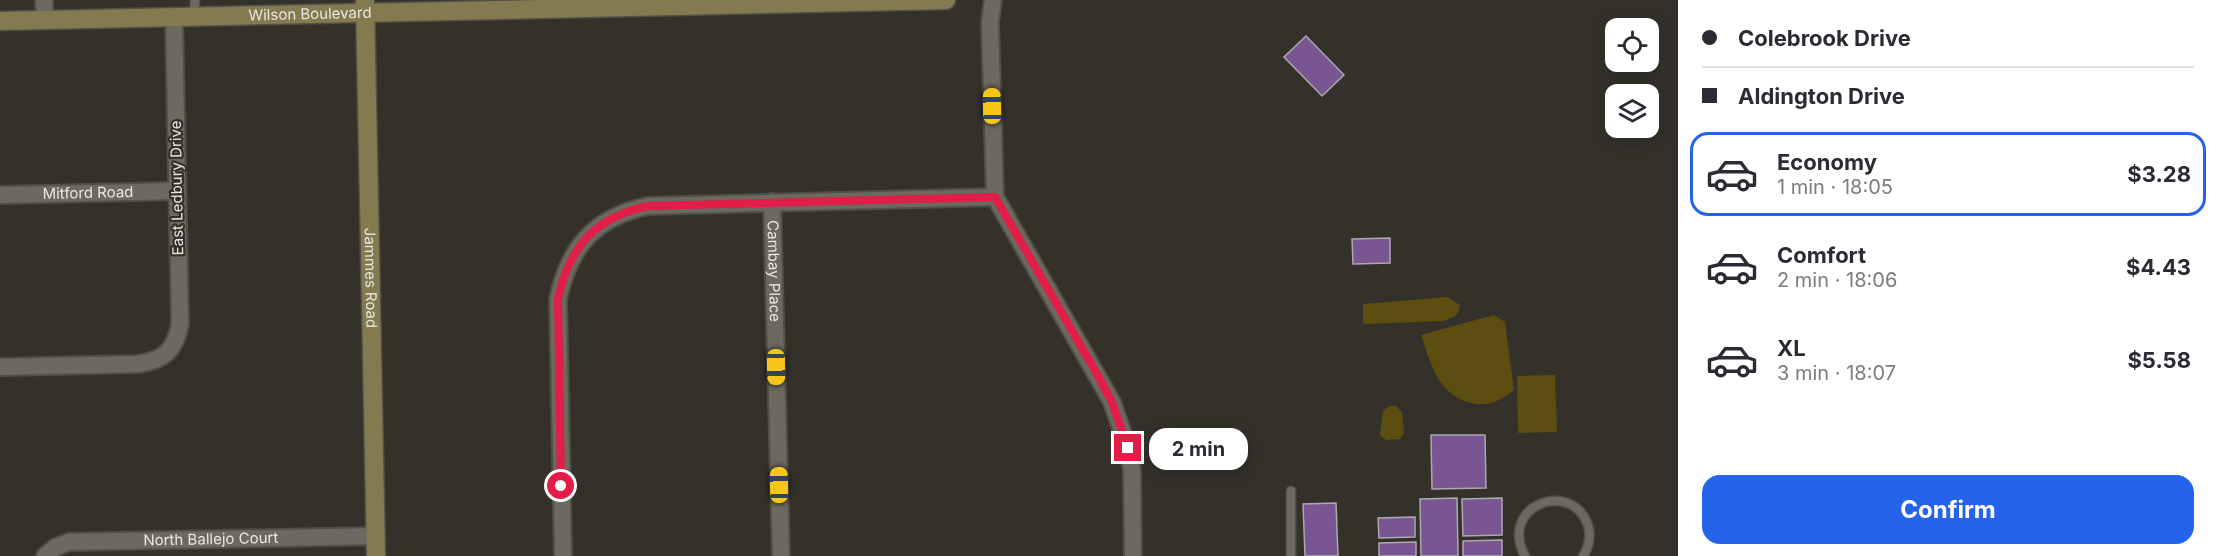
<!DOCTYPE html>
<html lang="en">
<head>
<meta charset="utf-8">
<style>
	body { margin:0; font-family:Inter,sans-serif; background:#f7f7f7; color:#2b2b33; height:100vh; display:flex; flex-direction:column; font-size:22px; white-space:nowrap }
	* { box-sizing:border-box; margin:0 }
	p { font-size:20px; color:#7c7c81 }
	.icon { flex:none; width:33px; height:33px; fill:none; stroke:currentColor; stroke-width:2; stroke-linecap:round; stroke-linejoin:round }
	.map { position:relative; flex:1; overflow:hidden }
	.sheet { display:flex; flex-direction:column; background:#fff; width:540px }
	.sheet>* { flex:none }
	.hud { display:grid; align-content:center; height:132px; padding:0 24px; background:#fff }
	.tools { position:absolute; left:1605px; top:18px; display:grid; gap:12px }
	.tools a { display:grid; place-items:center; width:54px; height:54px; border-radius:12px; background:#fff; box-shadow:0 3px 15px #0003; font-size:30px }
	.end { position:absolute; width:27px; height:27px; margin:-14px; border:8px solid #e11d48; background:#fff; box-shadow:0 0 0 3px #fff }
	.from { border-radius:50% }
	.bubble { position:absolute; height:42px; border-radius:18px; background:#fff; box-shadow:0 3px 15px #0003; font-size:20px; font-weight:700; line-height:42px; text-align:center }
	.car { position:absolute; width:18px; height:36px; margin:-18px -9px; border-radius:8px; box-shadow:0 0 4px 2px #0007; background:linear-gradient(#f5c518 24%,#345 0 40%,#f5c518 0 76%,#345 0 86%,#f5c518 0) }
	.hud b { display:flex; align-items:center; gap:21px; height:57px; font-size:22px }
	.hud b+b { border-top:2px solid #e1e1e2 }
	.hud i { width:15px; height:15px; background:#2b2b33 }
	ul { padding:0; list-style:none }
	li { display:flex; align-items:center; gap:18px; height:84px; margin:0 12px 9px; padding:0 12px; border:3px solid transparent; border-radius:18px }
	li div { flex:1 }
	li b { display:block; font-size:22px }
	li em { font-style:normal; font-weight:700 }
	li.selected { border-color:#2563eb }
	li>.icon { width:54px; height:54px; stroke-width:1.5 }
	.button { display:flex; gap:12px; margin-top:auto; padding:12px 24px }
	.button a { flex:1; height:69px; border-radius:18px; background:#2563eb; color:#fff; font-size:24px; font-weight:700; line-height:69px; text-align:center }
	main { display:flex; flex:1; min-height:0 }
	.map>svg:first-child { display:block }
</style>
</head>
<body>
<main>
<div class="map">
<svg width="1678" height="556" viewBox="0 0 1678 556">
	<rect width="100%" height="100%" fill="#33312a"/>
	<!-- green -->
	<path fill="#5c4e10" d="M1447,297L1460,305C1459,316 1454,317 1444,321L1363,324V304Z
		M1494,315L1505,322L1514,390C1500,401 1489,407 1471,403C1438,395 1431,364 1421,335Z
		M1555,375L1557,432L1518,433L1517,376Z
		M1390,406H1396L1402,412L1404,433L1400,439L1386,440L1380,435L1383,411Z"/>
	<!-- building -->
	<path fill="#795591" stroke="#ada8b1" stroke-width="1.5" d="M1306,36L1344,75L1322,96L1284,57Z
		M1390,238V263L1353,264L1352,239Z
		M1431,435H1485L1486,488L1432,489Z
		M1457,498L1458,556H1421L1420,499Z
		M1502,498V535L1463,536L1462,499Z
		M1336,503L1338,556H1305L1303,504Z
		M1415,517V537L1379,538L1378,518Z
		M1502,540V556H1463V541Z
		M1416,542V556H1379V543Z"/>
	<g fill="none" stroke-linecap="round" stroke-linejoin="round">
		<!-- lane casing -->
		<g stroke="#504f48" stroke-width="11">
			<path id="lane" d="M194,18L195,0
				M1291,491V556
				M1525,556C1498,506 1571,478 1588,525C1591,536 1589,547 1583,556"/>
		</g>
		<!-- street casing -->
		<g stroke="#504f48" stroke-width="20">
			<g id="street">
				<path d="M44,0L45,20"/>
				<path d="M993,0L990,23L995,197L1112,402L1128,448L1132,471L1133,556"/>
				<path id="s1" d="M0,195L177,191"/>
				<path id="s2" d="M772,202L781,556"/>
				<path d="M0,367L138,364C164,360 175,351 180,324L174,18"/>
				<path id="s3" d="M45,556L56,547L69,542L376,536"/>
				<path d="M563,556L558,299C569,247 595,217 648,206L995,197"/>
			</g>
		</g>
		<!-- secondary casing -->
		<g stroke="#504f48" stroke-width="21">
			<g id="secondary">
				<path id="s4" d="M365,0L376,556"/>
				<path id="s5" d="M0,21L946,0"/>
			</g>
		</g>
		<!-- lane -->
		<use href="#lane" stroke="#6b6960" stroke-width="8"/>
		<!-- street -->
		<use href="#street" stroke="#6b6960" stroke-width="16"/>
		<!-- secondary -->
		<use href="#secondary" stroke="#847a4f" stroke-width="18"/>
	</g>
	<g fill="none" stroke-linecap="round" stroke-linejoin="round">
		<!-- route -->
		<path stroke="#e11d48" stroke-width="8" d="M561,486L558,299C569,247 595,217 648,206L995,197L1097,374L1112,402L1128,448"/>
	</g>
	<g text-anchor="middle" stroke-width="4.5" stroke-linejoin="round" paint-order="stroke">
		<!-- street labels -->
		<g font-size="15" fill="#e8e7e2" stroke="#33312a">
			<text dy="5" stroke="none"><textPath href="#s5" startOffset="310">Wilson Boulevard</textPath></text>
			<text transform="translate(177 188) rotate(-91)" y="5">East Ledbury Drive</text>
			<text dy="5" stroke="none"><textPath href="#s1" startOffset="88">Mitford Road</textPath></text>
			<text dy="5" stroke="none"><textPath href="#s2" startOffset="69">Cambay Place</textPath></text>
			<text dy="5" stroke="none"><textPath href="#s4" startOffset="278">Jammes Road</textPath></text>
			<text dy="5" stroke="none"><textPath href="#s3" startOffset="170">North Ballejo Court</textPath></text>
		</g>
	</g>
</svg>
<div class="tools">
<a><svg class="icon" aria-label="locate" viewBox="0 0 24 24"><circle cx="12" cy="12" r="6"/><path d="M12 2v4M12 18v4M2 12h4M18 12h4"/></svg></a>
<a><svg class="icon" aria-label="layers" viewBox="0 0 24 24"><path d="M12 4l9 5-9 5-9-5zM3 14l9 5 9-5"/></svg></a>
</div>
<i class="end from" style="left:561px;top:486px"></i>
<i class="end" style="left:1128px;top:448px"></i>
<div class="bubble" style="left:1149px;top:428px;width:99px">2 min</div>
<i class="car" style="left:992px;top:106px;rotate:359deg"></i>
<i class="car" style="left:776px;top:367px;rotate:179deg"></i>
<i class="car" style="left:779px;top:485px;rotate:359deg"></i>
</div>
<section class="sheet">
<div class="hud">
<b><i class="from"></i>Colebrook Drive</b>
<b><i></i>Aldington Drive</b>
</div>
<ul>
<li class="selected"><svg class="icon" aria-label="car" viewBox="0 0 24 24"><path d="M5 17H2v-5l4-1 3-4h7l3 4 3 1v5h-3M9 17h6M6 11h13"/><circle cx="7" cy="17" r="2"/><circle cx="17" cy="17" r="2"/></svg><div><b>Economy</b><p>1 min · 18:05</p></div><em>$3.28</em></li>
<li><svg class="icon" aria-label="car" viewBox="0 0 24 24"><path d="M5 17H2v-5l4-1 3-4h7l3 4 3 1v5h-3M9 17h6M6 11h13"/><circle cx="7" cy="17" r="2"/><circle cx="17" cy="17" r="2"/></svg><div><b>Comfort</b><p>2 min · 18:06</p></div><em>$4.43</em></li>
<li><svg class="icon" aria-label="car" viewBox="0 0 24 24"><path d="M5 17H2v-5l4-1 3-4h7l3 4 3 1v5h-3M9 17h6M6 11h13"/><circle cx="7" cy="17" r="2"/><circle cx="17" cy="17" r="2"/></svg><div><b>XL</b><p>3 min · 18:07</p></div><em>$5.58</em></li>
</ul>
<div class="button"><a>Confirm</a></div>
</section>
</main>
</body>
</html>
